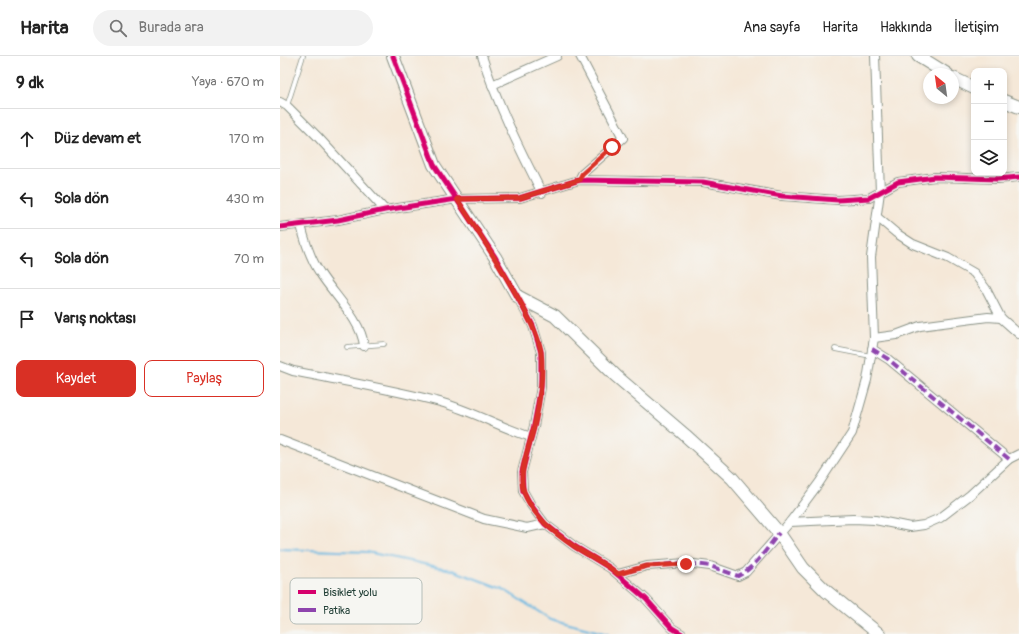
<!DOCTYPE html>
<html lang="tr">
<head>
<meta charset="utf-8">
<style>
	:root { --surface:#fff; --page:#f2f2f2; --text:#222; --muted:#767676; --line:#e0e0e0; --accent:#d93025 }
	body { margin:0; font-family:Pangolin,sans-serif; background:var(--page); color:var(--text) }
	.controls { position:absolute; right:12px; top:12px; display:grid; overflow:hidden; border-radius:8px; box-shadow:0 2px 6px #0003 }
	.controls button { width:36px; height:36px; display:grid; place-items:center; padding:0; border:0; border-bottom:1px solid var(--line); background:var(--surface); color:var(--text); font:20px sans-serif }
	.compass { position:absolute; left:643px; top:12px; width:36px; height:36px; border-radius:50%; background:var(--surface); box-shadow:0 2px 6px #0003; rotate:331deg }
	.stop { position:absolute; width:12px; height:12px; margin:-9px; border:3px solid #d93025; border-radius:50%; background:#fff }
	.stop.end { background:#d93025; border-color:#fff; box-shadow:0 1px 4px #0008 }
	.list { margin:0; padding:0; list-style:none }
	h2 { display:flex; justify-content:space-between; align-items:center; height:52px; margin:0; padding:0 16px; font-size:17px }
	h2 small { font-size:13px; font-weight:400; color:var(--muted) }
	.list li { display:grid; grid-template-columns:26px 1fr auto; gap:12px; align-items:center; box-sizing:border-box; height:60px; padding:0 16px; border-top:1px solid var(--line) }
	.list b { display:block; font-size:15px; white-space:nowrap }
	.list em { font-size:13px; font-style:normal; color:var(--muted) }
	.actions { display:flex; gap:8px; padding:12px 16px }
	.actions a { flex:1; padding:9px 0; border:1px solid var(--accent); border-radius:8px; text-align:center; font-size:14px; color:var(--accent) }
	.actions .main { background:var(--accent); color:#fff }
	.icon { flex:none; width:22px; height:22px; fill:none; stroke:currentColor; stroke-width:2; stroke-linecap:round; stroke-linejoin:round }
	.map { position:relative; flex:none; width:739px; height:578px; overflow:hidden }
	header { display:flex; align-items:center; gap:24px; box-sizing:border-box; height:56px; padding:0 20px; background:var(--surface); border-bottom:1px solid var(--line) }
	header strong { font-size:19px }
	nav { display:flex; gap:22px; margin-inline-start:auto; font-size:14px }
	.search { width:280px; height:36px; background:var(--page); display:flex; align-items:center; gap:10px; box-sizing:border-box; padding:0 14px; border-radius:22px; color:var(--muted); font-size:15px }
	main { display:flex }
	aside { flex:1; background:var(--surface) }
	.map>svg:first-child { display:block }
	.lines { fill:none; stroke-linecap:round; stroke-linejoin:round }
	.stream { stroke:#67b8e2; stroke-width:2 }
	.lane-casing { stroke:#8a9286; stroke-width:5.5 }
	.street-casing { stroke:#8a9286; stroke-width:10 }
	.secondary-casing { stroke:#8a9286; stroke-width:14 }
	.lane { stroke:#fff; stroke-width:4 }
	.street { stroke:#fff; stroke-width:8 }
	.secondary { stroke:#fff; stroke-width:12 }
	.quiet { stroke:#8e44ad; stroke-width:4; stroke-dasharray:8 4; stroke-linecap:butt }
	.cycleway-casing { stroke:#f6f6f2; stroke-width:8 }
	.cycleway { stroke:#d6006c; stroke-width:5 }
	.route { stroke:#d93025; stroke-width:5 }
	.key { fill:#f6f6f2; stroke:#b6beb9; stroke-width:1 }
	.key-label { font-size:11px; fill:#1f3d34 }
</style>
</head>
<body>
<header>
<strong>Harita</strong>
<div class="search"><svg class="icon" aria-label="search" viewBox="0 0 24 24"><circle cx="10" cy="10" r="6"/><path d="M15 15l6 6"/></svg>Burada ara</div>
<nav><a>Ana sayfa</a><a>Harita</a><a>Hakkında</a><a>İletişim</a></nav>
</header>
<main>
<aside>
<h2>9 dk<small>Yaya · 670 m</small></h2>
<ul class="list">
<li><svg class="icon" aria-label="ahead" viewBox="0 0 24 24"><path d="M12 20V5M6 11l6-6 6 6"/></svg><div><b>Düz devam et</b></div><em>170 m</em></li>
<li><svg class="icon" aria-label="left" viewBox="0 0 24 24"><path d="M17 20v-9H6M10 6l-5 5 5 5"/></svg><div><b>Sola dön</b></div><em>430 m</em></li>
<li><svg class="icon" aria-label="left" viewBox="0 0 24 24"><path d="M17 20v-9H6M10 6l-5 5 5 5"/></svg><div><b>Sola dön</b></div><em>70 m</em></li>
<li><svg class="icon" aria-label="arrive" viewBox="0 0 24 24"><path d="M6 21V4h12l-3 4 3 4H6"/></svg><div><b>Varış noktası</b></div></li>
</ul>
<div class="actions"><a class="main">Kaydet</a><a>Paylaş</a></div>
</aside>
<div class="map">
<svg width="739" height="578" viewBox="0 0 739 578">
	<rect width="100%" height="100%" fill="#f6f6f2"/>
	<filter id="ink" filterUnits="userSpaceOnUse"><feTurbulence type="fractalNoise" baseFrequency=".025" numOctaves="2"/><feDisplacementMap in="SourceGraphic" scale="8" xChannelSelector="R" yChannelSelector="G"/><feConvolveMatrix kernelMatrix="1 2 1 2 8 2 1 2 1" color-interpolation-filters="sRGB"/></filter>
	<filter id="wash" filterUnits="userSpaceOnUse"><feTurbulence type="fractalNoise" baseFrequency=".012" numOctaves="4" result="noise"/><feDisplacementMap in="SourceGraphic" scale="16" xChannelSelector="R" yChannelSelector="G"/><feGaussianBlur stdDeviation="0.9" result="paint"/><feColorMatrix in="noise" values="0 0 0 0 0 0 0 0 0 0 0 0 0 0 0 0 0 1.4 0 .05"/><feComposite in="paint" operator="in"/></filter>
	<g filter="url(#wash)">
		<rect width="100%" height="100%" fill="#f5e8d8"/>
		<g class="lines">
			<polyline class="stream" points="0,493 87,496 172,514 223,533 270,563 328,578"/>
		</g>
	</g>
	<g filter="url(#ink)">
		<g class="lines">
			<g class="lane-casing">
				<g id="lane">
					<polyline points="7,50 23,0"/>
					<polyline points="67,291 104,288"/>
					<polyline points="555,293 591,300"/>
				</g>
			</g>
			<g class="street-casing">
				<g id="street">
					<path d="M202,0c15,47 37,92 60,137"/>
					<polyline points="212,29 277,0"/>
					<polyline points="0,46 7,50 37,80 105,154"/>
					<polyline points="299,124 302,118 343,82 300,0"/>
					<polyline points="597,161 616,177 633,188 668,202 694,217 706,233 721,262 739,278"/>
					<path d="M21,169c4,17 9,33 19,48 13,21 42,48 44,73"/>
					<polyline points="0,171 58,164 105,154 177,143 240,142 299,124 423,126 502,140 558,144 589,142 618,126 655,121 718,123 739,121"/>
					<polyline points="237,240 253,270 261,296 261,331 254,370 242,416 243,435 251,449 265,468 294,490 330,512 366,543 392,572 402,578"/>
					<polyline points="594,282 616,279 640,270 708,261 721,262"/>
					<polyline points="592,293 608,303 729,403"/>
					<path d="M0,310l13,5c48,10 99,18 147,31 32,9 60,25 91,35"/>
					<polyline points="0,384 204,463 247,472 265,468"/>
					<polyline points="510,466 573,463 595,464 630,471 644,469 660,462 690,439 729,403 739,398"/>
					<polyline points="338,518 367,510 406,507 430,510 458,520 466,516 510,466 539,427 572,377 587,324 594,282 591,201 600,136 595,0"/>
				</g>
			</g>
			<g class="secondary-casing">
				<g id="secondary">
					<polyline points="113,0 154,109 215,201 237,240 275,260 336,320 405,379 452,422 499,477 523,512 546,535 599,578"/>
					<polyline points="638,0 667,18"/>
					<polyline points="673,22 694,32"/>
					<polyline points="724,45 739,51"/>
				</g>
			</g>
			<use href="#lane" class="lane"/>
			<use href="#street" class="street"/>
			<use href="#secondary" class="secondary"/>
			<g class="quiet">
				<polyline points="592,293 608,303 729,403"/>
				<path d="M338,518l29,-8 39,-3 24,3 28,10c18,-9 29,-28 41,-43"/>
			</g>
			<g class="cycleway-casing">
				<g id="cycleway">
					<polyline points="113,0 154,109 215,201 237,240 253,270 261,296 261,331 254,370 242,416 243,435 251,449 265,468 294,490 330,512 366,543 392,572 402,578"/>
					<polyline points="0,171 58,164 105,154 177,143 240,142 299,124 423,126 502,140 558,144 589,142 618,126 655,121 718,123 739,121"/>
				</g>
			</g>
			<use href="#cycleway" class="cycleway"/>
		</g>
	</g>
	<g class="lines" filter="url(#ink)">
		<path class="route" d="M332,91l-30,27 -3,6 -59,18 -63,1c23,35 46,71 66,108 7,14 16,30 18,45 3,21 -2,55 -7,75 -4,18 -17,48 -10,65 9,24 30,41 51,55 14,9 30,16 43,27l29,-8 39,-2"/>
	</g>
	<rect x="10" y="522" width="132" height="46" rx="6" class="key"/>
	<rect x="18" y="534" width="18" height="4" fill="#d6006c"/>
	<rect x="18" y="552" width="18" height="4" fill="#8e44ad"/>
	<g class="key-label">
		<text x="43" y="540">Bisiklet yolu</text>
		<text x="43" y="558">Patika</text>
	</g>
</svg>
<div class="controls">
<button>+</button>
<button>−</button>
<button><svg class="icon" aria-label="layers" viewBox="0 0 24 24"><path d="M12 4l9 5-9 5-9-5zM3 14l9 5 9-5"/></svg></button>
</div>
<svg class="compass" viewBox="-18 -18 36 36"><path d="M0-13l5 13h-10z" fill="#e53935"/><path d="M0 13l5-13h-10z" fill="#767676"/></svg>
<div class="stop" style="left:332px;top:91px"></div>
<div class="stop end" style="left:406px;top:508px"></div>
</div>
</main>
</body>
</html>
